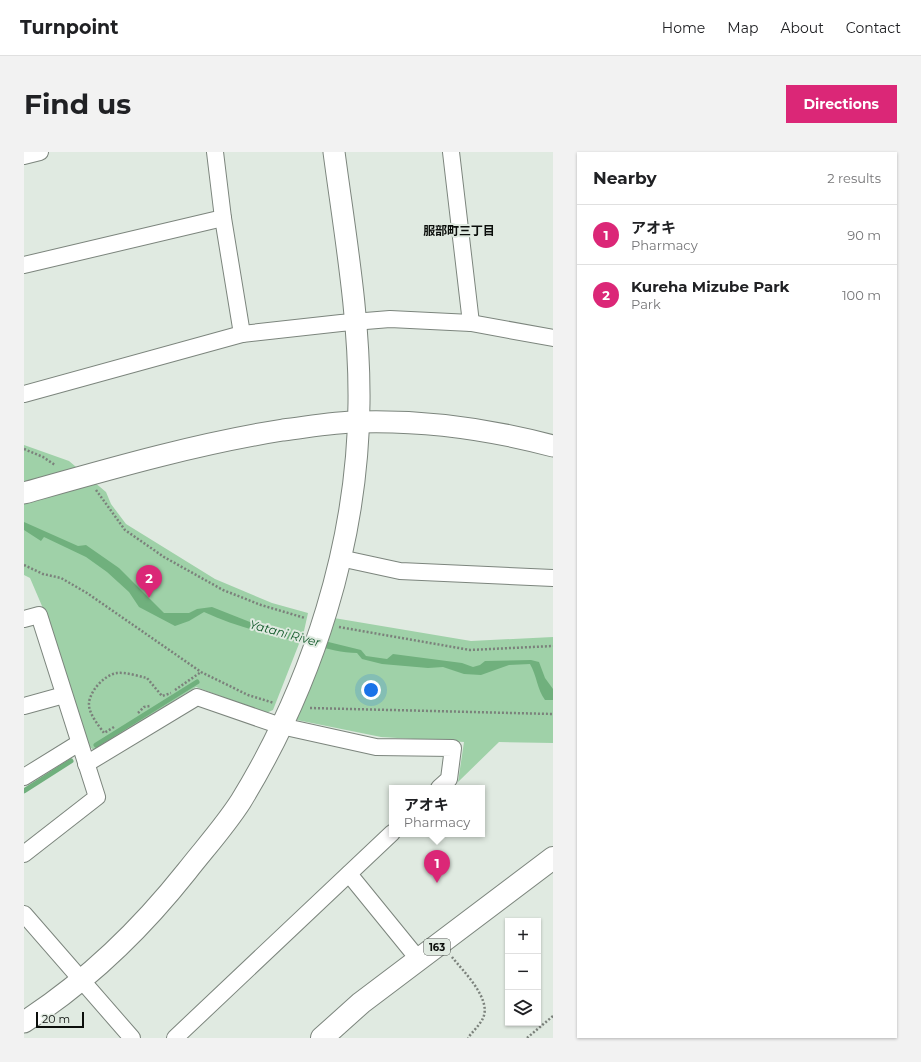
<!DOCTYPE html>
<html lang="en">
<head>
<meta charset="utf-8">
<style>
	:root { --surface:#fff; --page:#f2f2f2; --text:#202124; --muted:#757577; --line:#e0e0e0; --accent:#db2777 }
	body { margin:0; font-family:Montserrat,"Noto Sans JP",sans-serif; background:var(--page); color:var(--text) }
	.controls { position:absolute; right:12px; bottom:12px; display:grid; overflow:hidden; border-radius:0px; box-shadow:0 1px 3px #0004 }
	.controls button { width:36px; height:36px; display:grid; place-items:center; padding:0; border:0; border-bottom:1px solid var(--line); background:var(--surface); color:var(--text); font:20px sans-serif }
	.scale { position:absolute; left:12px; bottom:10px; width:48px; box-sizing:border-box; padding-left:4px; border:2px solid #0b0e0b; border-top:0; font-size:11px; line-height:14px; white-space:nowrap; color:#0b0e0b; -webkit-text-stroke:3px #e0eae1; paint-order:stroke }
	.you { position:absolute; left:347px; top:538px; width:14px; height:14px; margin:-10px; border:3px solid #fff; border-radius:50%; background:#1a73e8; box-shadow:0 0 0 6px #1a73e833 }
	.badge { display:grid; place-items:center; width:26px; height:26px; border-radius:50%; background:var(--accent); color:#fff; font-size:13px; font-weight:700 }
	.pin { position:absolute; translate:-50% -33px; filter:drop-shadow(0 1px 2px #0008) }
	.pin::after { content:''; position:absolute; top:21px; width:14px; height:12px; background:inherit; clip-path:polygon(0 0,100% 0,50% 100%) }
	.popup { position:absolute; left:365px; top:633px; width:96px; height:52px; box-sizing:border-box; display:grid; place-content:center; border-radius:0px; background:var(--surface); filter:drop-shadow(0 1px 3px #0005); font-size:13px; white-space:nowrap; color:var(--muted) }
	.popup b { font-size:15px; color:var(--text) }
	.popup::after { content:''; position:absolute; left:50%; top:100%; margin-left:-8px; border:8px solid transparent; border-top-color:var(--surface) }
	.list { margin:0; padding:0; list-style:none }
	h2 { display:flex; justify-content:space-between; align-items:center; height:52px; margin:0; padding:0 16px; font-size:17px }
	h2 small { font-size:13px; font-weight:400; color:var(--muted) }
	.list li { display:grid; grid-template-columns:26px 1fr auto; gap:12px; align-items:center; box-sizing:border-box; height:60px; padding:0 16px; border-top:1px solid var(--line) }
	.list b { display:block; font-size:15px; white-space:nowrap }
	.list p { margin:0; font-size:13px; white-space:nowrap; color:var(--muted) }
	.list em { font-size:13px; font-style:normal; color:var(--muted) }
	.icon { flex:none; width:22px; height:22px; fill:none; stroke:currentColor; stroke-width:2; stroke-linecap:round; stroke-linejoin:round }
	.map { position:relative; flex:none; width:529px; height:886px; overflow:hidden; border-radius:0px }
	header { display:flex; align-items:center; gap:24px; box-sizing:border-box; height:56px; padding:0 20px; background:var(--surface); border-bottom:1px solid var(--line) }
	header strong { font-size:19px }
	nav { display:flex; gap:22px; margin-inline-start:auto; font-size:14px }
	.intro { display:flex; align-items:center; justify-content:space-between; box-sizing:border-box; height:96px; padding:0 24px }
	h1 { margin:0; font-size:28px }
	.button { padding:10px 18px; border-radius:0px; background:var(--accent); color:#fff; font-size:14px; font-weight:700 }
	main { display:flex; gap:24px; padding:0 24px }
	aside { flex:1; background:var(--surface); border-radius:0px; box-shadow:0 1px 3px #0004 }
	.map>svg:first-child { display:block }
	.green { fill:#9fd1a8 }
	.water { fill:#70b07d }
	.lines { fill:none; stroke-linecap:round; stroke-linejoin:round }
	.stream { stroke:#70b07d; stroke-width:5 }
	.minor-casing { stroke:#7c857d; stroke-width:18 }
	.tertiary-casing { stroke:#7c857d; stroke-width:23 }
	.trunk-casing { stroke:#7c857d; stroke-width:24 }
	.path { stroke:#7b817b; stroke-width:2.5; stroke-dasharray:2 2; stroke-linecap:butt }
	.minor { stroke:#fff; stroke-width:16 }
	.tertiary { stroke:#fff; stroke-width:21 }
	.trunk { stroke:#fff; stroke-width:22 }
	.labels { text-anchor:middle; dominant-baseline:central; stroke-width:4; stroke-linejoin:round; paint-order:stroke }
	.shield { fill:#e0eae1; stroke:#4b504b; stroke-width:1 }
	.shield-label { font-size:10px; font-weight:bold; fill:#0b0e0b }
	.neighbourhood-label { font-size:12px; font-weight:bold; fill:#0b0e0b; stroke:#e0eae1 }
	.water-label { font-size:12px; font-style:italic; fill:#0c5525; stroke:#e0eae1 }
</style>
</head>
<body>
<header>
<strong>Turnpoint</strong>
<nav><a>Home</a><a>Map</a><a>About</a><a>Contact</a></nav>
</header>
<div class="intro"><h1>Find us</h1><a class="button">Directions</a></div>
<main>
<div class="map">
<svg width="529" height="886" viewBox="0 0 529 886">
	<rect width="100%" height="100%" fill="#e0eae1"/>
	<g class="green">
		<polygon points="0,293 45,309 82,340 87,352 102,372 191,427 248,451 284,461 280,479 249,558 242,561 172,535 70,598 64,594 18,454 6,426 0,423"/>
		<polygon points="304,465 447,489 529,485 529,591 475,590 434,630 440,590 357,585 268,567"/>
	</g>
	<path class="water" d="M0,370l54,24 8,-1 33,23 45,45h25l8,-4 15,-2 43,17 106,26 5,6 21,3 6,-5 69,9 11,4 7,-2 5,-4 46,-1 8,2 6,16 8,11v11h-8c-8,-11 -8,-24 -15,-36l-21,1 -28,10 -17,-1 -21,-7 -15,1 -46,-4 -20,-5 -5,-6c-15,0 -29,-4 -43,-8 -37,-8 -75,-17 -110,-33l-15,9 -14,5 -36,-19 -10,-15 -22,-20 -21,-15 -42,-20 -3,4 -17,-11z"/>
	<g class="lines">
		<g class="stream">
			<polyline points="72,593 173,530"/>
			<polyline points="0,639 47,609"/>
		</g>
		<g class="minor-casing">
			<g id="minor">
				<polyline points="191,0 199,66 218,182"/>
				<polyline points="427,0 447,171"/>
				<polyline points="0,4 16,0"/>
				<polyline points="0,113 199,66"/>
				<polyline points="0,242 218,182 317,171 366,167 447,171 529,186"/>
				<polyline points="316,406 376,419 529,426"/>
				<polyline points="0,467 15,463 73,645 0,702"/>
				<polyline points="0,554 40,543"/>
				<polyline points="62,612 173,545 257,574 352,595 429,596 425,627 415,636"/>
				<polyline points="0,625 55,591"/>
				<polyline points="325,722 395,808"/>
				<polyline points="0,762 108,886"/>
				<polyline points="151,886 368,681"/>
			</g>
		</g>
		<g class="tertiary-casing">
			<g id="tertiary">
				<path d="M0,341c85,-24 171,-49 259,-63 25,-3 50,-8 75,-8 66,-2 131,7 195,24"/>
				<path d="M0,870c62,-40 117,-93 163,-151 18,-23 38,-45 54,-70 72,-118 117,-259 118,-398 1,-84 -14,-168 -25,-251"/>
			</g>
		</g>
		<g class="trunk-casing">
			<polyline id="trunk" points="298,886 337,851 529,706"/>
		</g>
		<g class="path">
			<polyline points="0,297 19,305 31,313"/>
			<polyline points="72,338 101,378 140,405 199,438 237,453 281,466"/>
			<polyline points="0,413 19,422 37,426 63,441 177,520 224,543 250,551"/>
			<polyline points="315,475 446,498 529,494"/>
			<polyline points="151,538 177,520"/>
			<polyline points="286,556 529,562"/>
			<polyline points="114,561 120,555 126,554"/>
			<path d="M90,575l-10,6c-5,-7 -16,-20 -15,-30 1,-12 15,-28 28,-30 9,-1 21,3 30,5l15,18 9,-3"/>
			<path d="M428,805c11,14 40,42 31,61 -3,7 -11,14 -15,20"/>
			<polyline points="503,886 529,864"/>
		</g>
		<use href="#minor" class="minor"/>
		<use href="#tertiary" class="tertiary"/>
		<use href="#trunk" class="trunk"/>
	</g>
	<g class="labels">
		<rect class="shield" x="400" y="787" width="26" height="16" rx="3"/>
		<g class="shield-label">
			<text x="413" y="795">163</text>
		</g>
		<g class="neighbourhood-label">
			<text x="435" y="78">服部町三丁目</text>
		</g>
		<g class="water-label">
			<text transform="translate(261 481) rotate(15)">Yatani River</text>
		</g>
	</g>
</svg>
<div class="controls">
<button>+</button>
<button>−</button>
<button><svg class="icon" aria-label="layers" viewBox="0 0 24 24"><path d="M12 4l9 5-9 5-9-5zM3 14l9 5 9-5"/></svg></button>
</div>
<div class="scale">20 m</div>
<div class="you"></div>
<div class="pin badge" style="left:413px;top:731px">1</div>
<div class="popup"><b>アオキ</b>Pharmacy</div>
<div class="pin badge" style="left:125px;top:446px">2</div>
</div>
<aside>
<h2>Nearby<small>2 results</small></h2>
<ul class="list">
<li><span class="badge">1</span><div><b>アオキ</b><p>Pharmacy</p></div><em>90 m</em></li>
<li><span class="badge">2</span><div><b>Kureha Mizube Park</b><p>Park</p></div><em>100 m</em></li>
</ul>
</aside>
</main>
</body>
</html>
